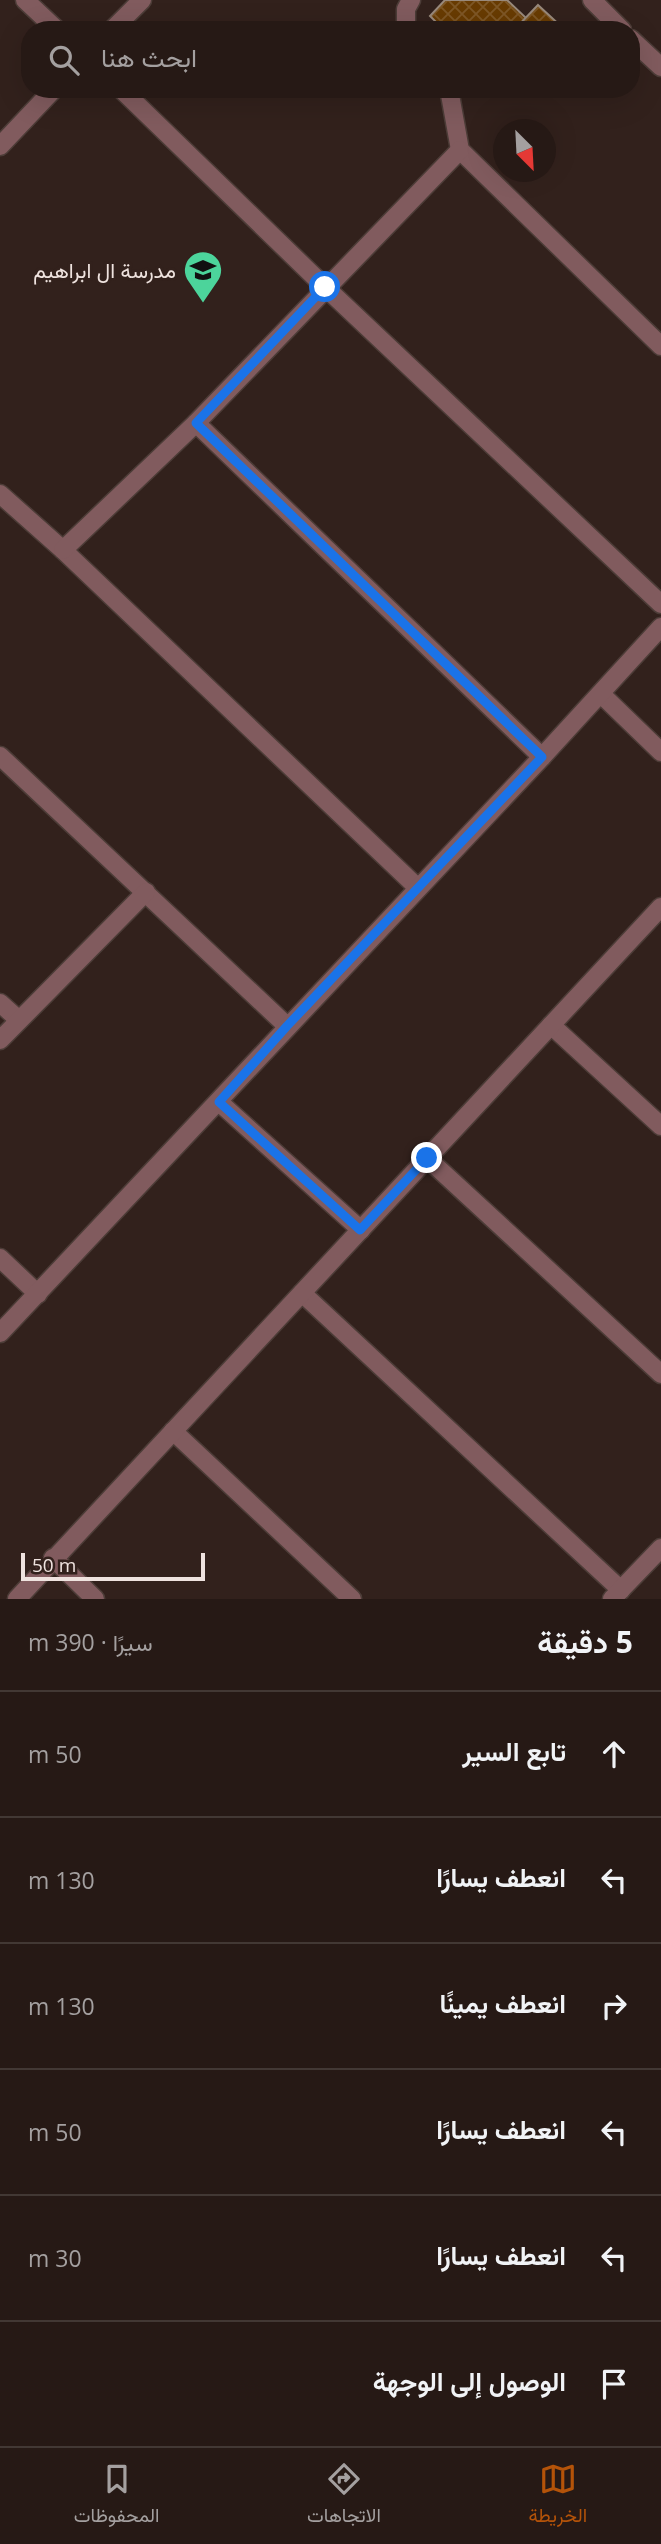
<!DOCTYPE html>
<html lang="ar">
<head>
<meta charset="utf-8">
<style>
	:root { --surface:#261915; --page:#2e221e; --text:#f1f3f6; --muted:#a4a0a0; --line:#423834; --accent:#b45309 }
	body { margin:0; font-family:"Open Sans",Vazirmatn,sans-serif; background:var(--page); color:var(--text); direction:rtl }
	.compass { position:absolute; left:493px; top:119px; width:63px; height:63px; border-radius:50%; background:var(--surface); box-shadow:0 7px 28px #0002; rotate:156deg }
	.scale { position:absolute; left:21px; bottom:18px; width:184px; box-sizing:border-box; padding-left:7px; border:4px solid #efe3df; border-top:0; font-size:19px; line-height:24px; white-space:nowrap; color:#efe3df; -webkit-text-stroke:5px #32211c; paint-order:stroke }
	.stop { position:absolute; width:21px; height:21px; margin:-16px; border:5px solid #1a73e8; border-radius:50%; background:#fff }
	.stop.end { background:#1a73e8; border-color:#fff; box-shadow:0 2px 7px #0008 }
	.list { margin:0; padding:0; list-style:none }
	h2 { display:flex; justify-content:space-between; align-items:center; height:91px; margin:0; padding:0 28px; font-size:30px }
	h2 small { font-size:23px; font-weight:400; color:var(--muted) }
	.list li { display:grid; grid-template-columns:46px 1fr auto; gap:21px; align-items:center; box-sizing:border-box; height:126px; padding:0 28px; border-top:2px solid var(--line) }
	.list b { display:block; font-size:26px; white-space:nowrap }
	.list em { font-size:23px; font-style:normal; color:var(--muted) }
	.icon { flex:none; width:38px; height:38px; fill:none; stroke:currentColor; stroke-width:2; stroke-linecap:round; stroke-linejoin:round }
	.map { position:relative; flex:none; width:661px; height:1599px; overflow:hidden; direction:ltr }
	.search { position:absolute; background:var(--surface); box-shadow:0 7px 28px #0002; left:21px; right:21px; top:21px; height:77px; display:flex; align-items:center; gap:18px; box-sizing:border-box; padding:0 24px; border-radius:28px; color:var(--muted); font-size:26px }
	.sheet { height:847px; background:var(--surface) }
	nav { display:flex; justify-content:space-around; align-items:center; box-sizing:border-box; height:98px; border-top:2px solid var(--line); background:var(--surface); font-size:19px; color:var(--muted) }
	nav a { display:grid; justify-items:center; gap:4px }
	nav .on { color:var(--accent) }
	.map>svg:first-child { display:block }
	.building { fill:url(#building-cross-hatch); stroke:#99897b; stroke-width:2 }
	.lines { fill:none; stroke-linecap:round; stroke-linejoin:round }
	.street-casing { stroke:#4c3c37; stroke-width:21 }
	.street { stroke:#815b5e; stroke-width:18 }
	.route { stroke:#1a73e8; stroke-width:9 }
	.labels { text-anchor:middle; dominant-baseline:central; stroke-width:6; stroke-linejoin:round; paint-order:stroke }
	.poi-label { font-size:21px; fill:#efe3df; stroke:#32211c; text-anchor:end }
</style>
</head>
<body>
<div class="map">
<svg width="661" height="1599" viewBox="0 0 661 1599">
	<defs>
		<pattern id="building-cross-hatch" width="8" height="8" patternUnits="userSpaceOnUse" patternTransform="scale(1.75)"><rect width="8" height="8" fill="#683b02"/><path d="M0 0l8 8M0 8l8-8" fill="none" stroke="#7e5726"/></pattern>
	</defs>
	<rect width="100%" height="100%" fill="#32211c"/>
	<g class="building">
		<polygon points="445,0 507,0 526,18 514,30 444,30 430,16"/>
		<polygon points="538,5 565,30 514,30"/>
	</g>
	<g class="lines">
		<g class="street-casing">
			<g id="street">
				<polyline points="25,0 57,30"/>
				<polyline points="592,0 622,30"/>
				<polyline points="112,30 142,0"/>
				<polyline points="409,30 406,26 406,9 411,0"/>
				<polyline points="631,39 661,67"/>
				<polyline points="121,89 325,287 661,604"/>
				<polyline points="449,89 460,150 661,346"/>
				<polyline points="0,146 54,89"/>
				<polyline points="196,423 542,757"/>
				<polyline points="0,494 63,550 418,888"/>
				<polyline points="63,550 196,423 460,150"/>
				<polyline points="601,694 661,752"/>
				<polyline points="0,756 287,1026"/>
				<polyline points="0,1003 19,1020"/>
				<polyline points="551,1025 661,1126"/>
				<polyline points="0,1040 146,892"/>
				<polyline points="219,1102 361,1230"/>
				<polyline points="427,1158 661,1374"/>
				<polyline points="0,1258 38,1294"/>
				<polyline points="302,1293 621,1590"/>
				<polyline points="0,1333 542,757 661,627"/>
				<polyline points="173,1431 352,1599"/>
				<polyline points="53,1558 95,1599"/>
				<polyline points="17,1599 661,907"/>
				<polyline points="612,1599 661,1548"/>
			</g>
		</g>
		<use href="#street" class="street"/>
	</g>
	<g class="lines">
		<polyline class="route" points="325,287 196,423 542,757 287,1026 219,1102 360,1230 427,1158"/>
	</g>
	<defs>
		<g id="school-pin" transform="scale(2.0125)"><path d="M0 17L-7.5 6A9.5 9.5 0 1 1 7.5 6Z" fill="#4cd49b" stroke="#32211c"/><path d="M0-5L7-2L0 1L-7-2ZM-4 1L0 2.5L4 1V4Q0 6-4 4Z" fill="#111"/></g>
	</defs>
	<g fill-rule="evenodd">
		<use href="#school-pin" x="203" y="270"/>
	</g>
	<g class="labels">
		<g class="poi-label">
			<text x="176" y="270">مدرسة ال ابراهيم</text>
		</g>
	</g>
</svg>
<svg class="compass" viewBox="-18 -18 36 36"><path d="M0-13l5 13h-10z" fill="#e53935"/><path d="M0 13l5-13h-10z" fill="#a4a0a0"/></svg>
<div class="scale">50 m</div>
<div class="stop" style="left:325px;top:287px"></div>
<div class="stop end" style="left:427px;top:1158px"></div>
<div class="search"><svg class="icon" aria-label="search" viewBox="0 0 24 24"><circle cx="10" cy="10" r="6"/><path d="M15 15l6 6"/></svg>ابحث هنا</div>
</div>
<section class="sheet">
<h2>5 دقيقة<small>سيرًا · 390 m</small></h2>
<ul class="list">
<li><svg class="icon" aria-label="ahead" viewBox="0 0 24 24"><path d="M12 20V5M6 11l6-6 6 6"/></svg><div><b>تابع السير</b></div><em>50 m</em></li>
<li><svg class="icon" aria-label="left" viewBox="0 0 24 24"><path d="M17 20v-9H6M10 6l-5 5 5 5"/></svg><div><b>انعطف يسارًا</b></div><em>130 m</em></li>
<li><svg class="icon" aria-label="right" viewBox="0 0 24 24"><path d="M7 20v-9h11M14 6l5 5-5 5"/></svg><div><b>انعطف يمينًا</b></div><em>130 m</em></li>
<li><svg class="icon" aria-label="left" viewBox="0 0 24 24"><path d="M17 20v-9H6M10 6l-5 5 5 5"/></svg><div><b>انعطف يسارًا</b></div><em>50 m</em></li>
<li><svg class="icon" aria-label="left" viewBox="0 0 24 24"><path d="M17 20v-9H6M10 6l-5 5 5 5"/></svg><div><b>انعطف يسارًا</b></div><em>30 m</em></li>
<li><svg class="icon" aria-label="arrive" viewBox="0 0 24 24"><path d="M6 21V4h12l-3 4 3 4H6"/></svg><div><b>الوصول إلى الوجهة</b></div></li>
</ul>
</section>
<nav>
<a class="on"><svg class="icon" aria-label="map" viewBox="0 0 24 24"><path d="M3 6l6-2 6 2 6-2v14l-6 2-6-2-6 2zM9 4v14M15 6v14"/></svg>الخريطة</a>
<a><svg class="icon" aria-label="directions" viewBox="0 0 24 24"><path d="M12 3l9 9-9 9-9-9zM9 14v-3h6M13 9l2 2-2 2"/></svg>الاتجاهات</a>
<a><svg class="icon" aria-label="saved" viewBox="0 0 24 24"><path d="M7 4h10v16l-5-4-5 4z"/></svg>المحفوظات</a>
</nav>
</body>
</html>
